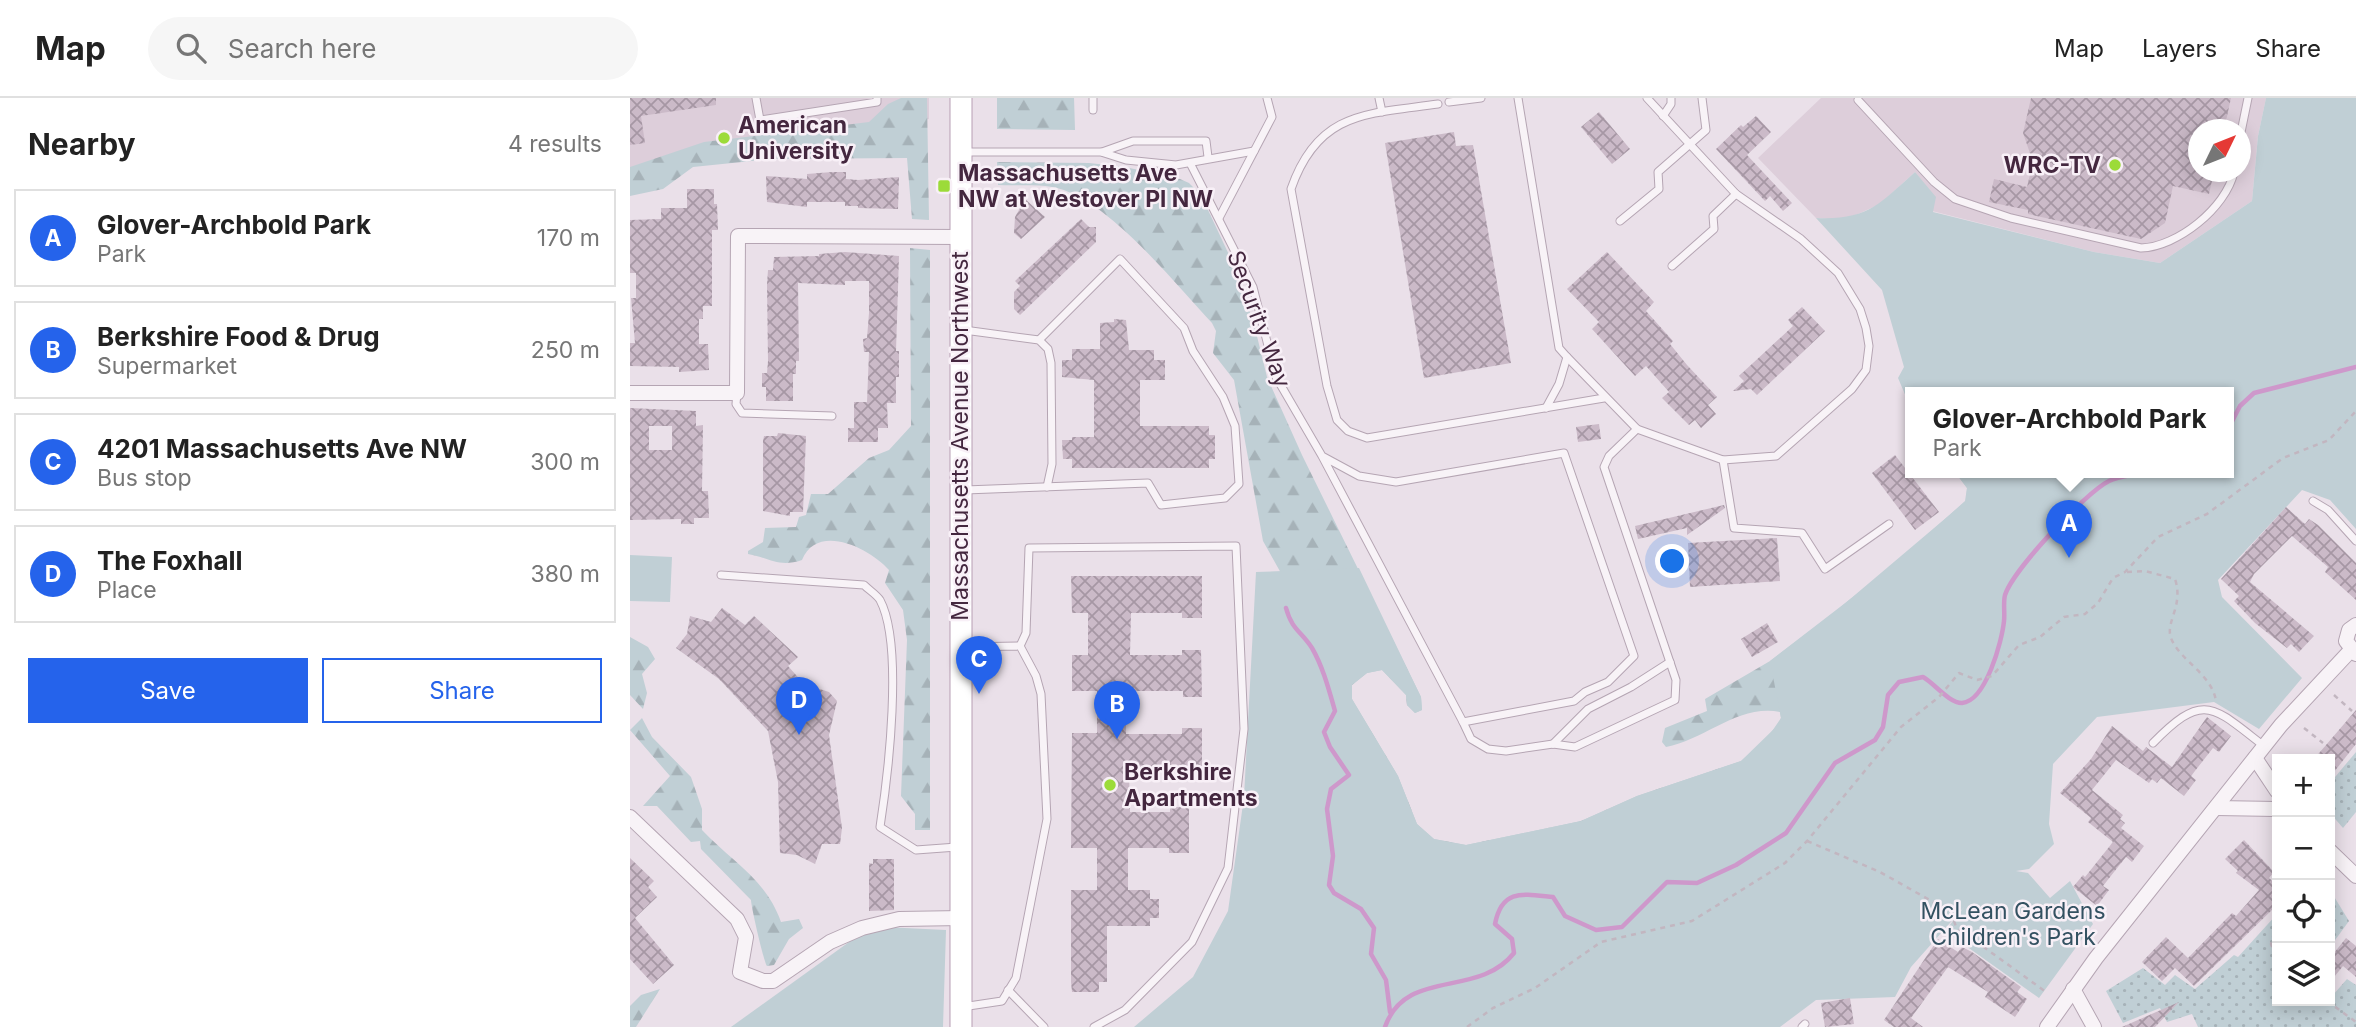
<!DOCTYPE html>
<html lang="en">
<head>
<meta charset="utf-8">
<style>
	:root { --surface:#fff; --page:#f6f6f6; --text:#222; --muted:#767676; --line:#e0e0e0; --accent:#2563eb }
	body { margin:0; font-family:Inter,sans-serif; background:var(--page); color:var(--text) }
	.controls { position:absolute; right:21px; bottom:21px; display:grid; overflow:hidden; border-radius:0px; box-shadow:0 4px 18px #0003 }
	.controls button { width:63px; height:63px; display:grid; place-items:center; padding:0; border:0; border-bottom:2px solid var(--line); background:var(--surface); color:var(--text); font:35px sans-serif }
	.compass { position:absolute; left:1558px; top:21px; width:63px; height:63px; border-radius:50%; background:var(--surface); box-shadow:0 4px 18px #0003; rotate:47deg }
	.you { position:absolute; left:1043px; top:464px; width:24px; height:24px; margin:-18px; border:5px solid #fff; border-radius:50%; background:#1a73e8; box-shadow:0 0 0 10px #1a73e833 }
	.badge { display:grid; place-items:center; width:46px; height:46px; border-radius:50%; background:var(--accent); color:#fff; font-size:23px; font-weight:700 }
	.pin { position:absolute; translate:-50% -58px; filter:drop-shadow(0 2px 4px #0008) }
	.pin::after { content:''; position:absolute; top:37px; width:24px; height:21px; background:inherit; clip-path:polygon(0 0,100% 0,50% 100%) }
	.popup { position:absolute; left:1275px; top:289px; width:329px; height:91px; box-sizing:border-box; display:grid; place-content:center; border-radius:0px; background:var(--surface); filter:drop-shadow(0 2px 5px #0005); font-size:23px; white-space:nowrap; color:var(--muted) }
	.popup b { font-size:26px; color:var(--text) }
	.popup::after { content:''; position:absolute; left:50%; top:100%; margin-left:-14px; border:14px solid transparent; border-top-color:var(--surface) }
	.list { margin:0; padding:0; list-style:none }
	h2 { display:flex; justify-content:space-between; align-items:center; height:91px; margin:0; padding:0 28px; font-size:30px }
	h2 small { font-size:23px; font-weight:400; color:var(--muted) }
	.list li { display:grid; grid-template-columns:46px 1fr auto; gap:21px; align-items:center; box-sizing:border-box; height:98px; margin:0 14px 14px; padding:0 14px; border:2px solid var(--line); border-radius:0px }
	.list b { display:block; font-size:26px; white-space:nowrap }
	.list p { margin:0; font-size:23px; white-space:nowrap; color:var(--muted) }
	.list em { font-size:23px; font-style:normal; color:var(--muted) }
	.actions { display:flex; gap:14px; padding:21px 28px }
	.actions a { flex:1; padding:16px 0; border:2px solid var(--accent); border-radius:0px; text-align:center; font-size:24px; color:var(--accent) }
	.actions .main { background:var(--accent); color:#fff }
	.icon { flex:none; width:38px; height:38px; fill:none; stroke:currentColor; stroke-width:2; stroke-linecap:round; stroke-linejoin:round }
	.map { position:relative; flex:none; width:1726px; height:929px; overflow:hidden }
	header { display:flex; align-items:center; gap:42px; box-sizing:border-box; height:98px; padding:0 35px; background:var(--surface); border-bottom:2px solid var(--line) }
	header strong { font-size:33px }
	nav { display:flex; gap:38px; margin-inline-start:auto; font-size:24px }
	.search { width:490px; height:63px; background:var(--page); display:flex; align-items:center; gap:18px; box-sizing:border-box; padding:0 24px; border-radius:38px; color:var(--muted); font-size:26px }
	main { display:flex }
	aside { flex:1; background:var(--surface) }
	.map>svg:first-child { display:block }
	.built { fill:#ddceda; fill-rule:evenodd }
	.grass { fill:url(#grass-dots) }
	.forest { fill:url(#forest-firs) }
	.park { fill:#c0cfd5 }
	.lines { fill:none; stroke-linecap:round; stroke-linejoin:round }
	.stream { stroke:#ce98cb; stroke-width:4.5 }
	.building { fill:url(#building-cross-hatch); fill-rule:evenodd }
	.lane-casing { stroke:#b5a5b3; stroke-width:9 }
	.street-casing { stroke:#b5a5b3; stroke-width:16 }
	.primary-casing { stroke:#b79eb4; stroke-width:23 }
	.path { stroke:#c2b6c0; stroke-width:2.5; stroke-dasharray:5 5; stroke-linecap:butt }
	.lane { stroke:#f8f3f7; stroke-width:7 }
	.street { stroke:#f8f3f7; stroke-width:14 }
	.primary { stroke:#fff; stroke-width:21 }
	.poi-dot { fill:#9cdb39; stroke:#f8f0f7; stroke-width:2.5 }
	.labels { text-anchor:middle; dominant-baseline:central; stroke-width:5; stroke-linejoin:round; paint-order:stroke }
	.poi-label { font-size:23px; font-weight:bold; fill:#44273f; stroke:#f8f0f7; text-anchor:start }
	.street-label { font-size:23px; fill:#44273f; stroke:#f8f0f7 }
	.park-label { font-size:23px; fill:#335161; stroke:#f8f0f7 }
</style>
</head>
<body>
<header>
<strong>Map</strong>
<div class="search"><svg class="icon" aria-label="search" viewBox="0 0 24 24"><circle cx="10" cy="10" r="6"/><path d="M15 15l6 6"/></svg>Search here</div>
<nav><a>Map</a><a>Layers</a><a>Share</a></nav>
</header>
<main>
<aside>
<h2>Nearby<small>4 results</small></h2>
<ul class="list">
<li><span class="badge">A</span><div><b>Glover-Archbold Park</b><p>Park</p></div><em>170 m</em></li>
<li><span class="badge">B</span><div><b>Berkshire Food &amp; Drug</b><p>Supermarket</p></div><em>250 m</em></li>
<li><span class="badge">C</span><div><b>4201 Massachusetts Ave NW</b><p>Bus stop</p></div><em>300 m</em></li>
<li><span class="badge">D</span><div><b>The Foxhall</b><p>Place</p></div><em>380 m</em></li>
</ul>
<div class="actions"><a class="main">Save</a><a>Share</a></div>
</aside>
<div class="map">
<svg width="1726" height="929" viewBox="0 0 1726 929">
	<defs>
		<pattern id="grass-dots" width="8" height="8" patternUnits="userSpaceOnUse" patternTransform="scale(1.75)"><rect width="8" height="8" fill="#c0cfd5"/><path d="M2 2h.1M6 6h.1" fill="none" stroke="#a6b2b8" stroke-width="1.8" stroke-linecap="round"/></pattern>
		<pattern id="forest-firs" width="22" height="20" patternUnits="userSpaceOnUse" patternTransform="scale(1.75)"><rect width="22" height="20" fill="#c0cfd5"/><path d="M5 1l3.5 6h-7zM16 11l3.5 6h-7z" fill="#a6b2b8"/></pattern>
		<pattern id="building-cross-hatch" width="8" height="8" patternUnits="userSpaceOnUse" patternTransform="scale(1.75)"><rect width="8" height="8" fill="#cbbac8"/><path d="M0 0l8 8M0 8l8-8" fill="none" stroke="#a697a4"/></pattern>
	</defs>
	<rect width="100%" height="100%" fill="#eae0e9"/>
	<g class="built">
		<polygon points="0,0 299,0 299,21 76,60 0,80"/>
		<path d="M1191,0h445l-8,38 -6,65 -92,62 -66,-11 -162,-41 -17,-39 -35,32 -35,16 -29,-2 -58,-60zM1568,32h42v42h-42z"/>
	</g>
	<g class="grass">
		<polygon points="1726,654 1726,714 1713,730 1700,715 1700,685"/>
		<polygon points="1700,792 1719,823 1700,849"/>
		<polygon points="1647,816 1647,903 1700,903 1700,894 1703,897 1717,881 1726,887 1726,929 1568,929 1562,916 1537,924 1530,910 1493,925 1476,893 1513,870 1535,887 1545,877 1565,891 1604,857 1608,859"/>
	</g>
	<g class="forest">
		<polygon points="271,0 297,0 299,122 282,121 277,60 141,61 63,69 33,91 0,98 0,69 74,44 239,24 258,6"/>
		<polygon points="367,0 444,0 445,32 367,31"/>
		<path d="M367,64l92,1 36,4 55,12 9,4 12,12 30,64 23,65 13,53 35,78 119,242 1,13 -7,3 -8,-8 -1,-10 -24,-25 -15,3 -15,12v14l46,77 19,48 17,15 32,6 115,-24 56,-25 104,-35 37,-36 3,-7 -1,-6c-42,-8 -75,28 -114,35l-4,-5 3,-14 42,-17 -2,-12 65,-38 66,-50 130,-110 1,-13 -12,-16h146l-98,105 -520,373 -154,-291 -66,-118 -29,-161 -21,-27 3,-22 -4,-8c-38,-40 -106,-127 -160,-136 -17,-3 -37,-1 -54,-2z"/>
		<path d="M280,150l20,2v580h-15v-16l-14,-18 6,-156 -4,-30 -18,-27 4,-13c-19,-22 -72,-48 -87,-10 -23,8 -32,-2 -54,-6v-3l15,-9 2,-14 31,-1 3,-10 7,-2 5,-21h17l41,-36 20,-8 22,-24z"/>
		<polygon points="0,539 18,549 25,561 12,576 17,595 13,611 0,597"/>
		<path d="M12,620l10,19 39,40 11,32v21c29,31 64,49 79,92l18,-3 4,9 -14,11 -15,26 -7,1c-3,-3 -16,-60 -16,-66l-50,-51 -1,-8 -9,1 -34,-36h-14l27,-30 -40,-46z"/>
		<polygon points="30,891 6,929 0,929 0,908 11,897"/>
	</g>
	<g class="park">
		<path d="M1636,0h90v431l-26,-29 -28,-10 -84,90 4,17 80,81 -43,51 -45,-27 -117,15 -44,47 -4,60 5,20 -25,25 -13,2 12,2 22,25 20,-17 23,43 -54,74 -94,-67 20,-25 -54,61 -16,30 -79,3 -36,27h-646l59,-50 35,-66 16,-114 12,-225 103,-4 62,129 1,13 -7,3 -8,-8 -1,-10 -24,-25 -15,3 -15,12v14l46,77 19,48 17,15 32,6 115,-24 56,-25 104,-35 25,-21 15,-22 -11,-57 118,-91 77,-69 2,-13 -12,-16h273v-80h-318v14l-12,-28 6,-11 -22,-77 -66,-72c52,2 62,-13 99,-46l21,25 -3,15 161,40 66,11 92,-62 6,-65z"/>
		<polygon points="0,457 42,459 40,504 0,503"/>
		<polygon points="254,829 316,832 313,929 101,929 226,839"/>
	</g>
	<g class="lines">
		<g class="stream">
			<polyline points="1598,331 1610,308 1624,295 1726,269"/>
			<path d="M656,510c6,22 15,23 26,40 11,19 17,42 23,63l-11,21 6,15 19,28 -18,14 -4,20 6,47 -4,29 5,8 27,16 13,19 -3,26 15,26 4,32"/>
			<path d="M755,929c21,-60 93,-28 129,-74l-2,-14 -17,-15c7,-36 29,-30 58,-27l12,19 31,14 26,-3 45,-45 30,1 39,-18 50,-32 49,-70 40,-23 8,-13 5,-32 11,-13 24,-5c11,6 26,26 39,26 24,-2 40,-62 42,-82 1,-8 -1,-18 1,-26 8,-25 80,-102 104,-114 10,-5 25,-6 36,-9"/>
		</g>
	</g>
	<g class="building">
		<polygon points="0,0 86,0 86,7 11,18 15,45 0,47"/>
		<polygon points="1401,0 1601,0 1594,32 1569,32 1569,74 1584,74 1579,96 1543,88 1535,125 1511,141 1398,116 1398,112 1359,104 1364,81 1397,89 1403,64 1393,35"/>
		<polygon points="969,14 1000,51 982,66 951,29"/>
		<polygon points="1126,18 1141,34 1117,57 1162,105 1153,113 1140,98 1135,103 1086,51 1111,27 1113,29"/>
		<polygon points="824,34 826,48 843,47 881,265 794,280 755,45"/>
		<polygon points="202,74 216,74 216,81 228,82 269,79 268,111 228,110 228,108 215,108 215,104 177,104 177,109 137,104 136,78 177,81 177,76"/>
		<polygon points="57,91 84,91 84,106 87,106 88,132 82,132 82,208 73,208 73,221 69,221 69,246 78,246 79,272 49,274 49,269 0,268 0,245 5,245 1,200 6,200 6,175 0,175 0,122 31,121 31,110 57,110"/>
		<polygon points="395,101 415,119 391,141 384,135 385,119"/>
		<polygon points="451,121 459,129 466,129 466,144 390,217 384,211 384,194 390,188 385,183"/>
		<polygon points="215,154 269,158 266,253 269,253 269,279 266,279 266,305 257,305 258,330 248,330 248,344 218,344 218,330 224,330 224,304 237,304 239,254 234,254 233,241 237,240 239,215 239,183 215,183 215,187 168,185 169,263 166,263 166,276 163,276 163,303 136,303 136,289 132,289 132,275 137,275 138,263 137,186 138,172 143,172 144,159 189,158 189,156"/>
		<polygon points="977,154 1024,204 1016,213 1043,243 1040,246 1057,267 1087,299 1078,307 1086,316 1071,330 1065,322 1059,327 1032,300 1039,294 1016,268 1005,278 962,231 969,224 937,191"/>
		<polygon points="1172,209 1195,233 1127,297 1121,291 1103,293 1114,283 1109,278 1163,228 1158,222"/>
		<polygon points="484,221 496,222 499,252 524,252 524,262 535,262 535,282 510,282 510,328 579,328 579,337 585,337 585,361 579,361 579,370 442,370 442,361 433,361 432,342 442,342 442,339 464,339 464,282 432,279 432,262 442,262 442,251 470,251 470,225 484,224"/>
		<path d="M0,310l66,3v15l7,-1 -1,66h6l1,27h-15v6h-13v-5l-51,1zM19,328h23v24h-23z"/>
		<polygon points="969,326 971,341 948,344 946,329"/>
		<polygon points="148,335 176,338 173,414 160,414 160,418 133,413 133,343 134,338 147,338"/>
		<polygon points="1265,357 1309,414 1285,432 1242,375"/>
		<polygon points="1094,407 1095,410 1057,437 1057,430 1008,441 1005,428"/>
		<polygon points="1656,409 1675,426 1679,421 1688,427 1726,465 1726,502 1695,474 1698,469 1662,438 1624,476 1620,484 1684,538 1669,554 1661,546 1657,550 1625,525 1604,503 1609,498 1591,481"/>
		<polygon points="1147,440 1150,483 1060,489 1058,445"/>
		<polygon points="441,478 572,478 572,520 552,520 552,515 501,515 500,557 552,557 552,552 571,552 572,599 553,599 553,593 496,593 496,636 552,636 552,630 572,630 572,677 552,677 552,672 499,672 500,714 540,714 540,709 559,709 559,755 539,755 539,750 498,750 498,792 520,792 520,801 529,801 529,820 520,820 520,828 477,828 477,884 469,884 469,894 442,894 441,884 441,792 467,792 467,750 441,750 442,635 467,635 467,593 442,593 442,557 458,557 458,515 442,515"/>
		<polygon points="92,510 115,527 124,518 168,559 158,568 174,586 199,594 207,603 199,637 212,730 210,746 192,746 185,766 167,757 150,755 148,684 138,633 89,581 46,550 57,536 60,518 81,524"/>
		<polygon points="1137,525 1148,544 1122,559 1111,541"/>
		<polygon points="1726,612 1726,646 1700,679 1700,661 1684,661"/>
		<polygon points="1577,619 1601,638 1589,654 1583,650 1561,678 1566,682 1554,698 1531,680 1527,685 1522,681 1519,685 1486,662 1462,692 1493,717 1490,721 1495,725 1491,730 1514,748 1502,764 1496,759 1484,774 1473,788 1479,792 1467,808 1443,789 1453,777 1455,779 1483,744 1458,724 1461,720 1430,695 1461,661 1482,628 1513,653 1516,649 1542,669"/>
		<polygon points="1614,742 1644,774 1639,780 1647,787 1647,807 1564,888 1545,870 1532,883 1512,864 1536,839 1558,860 1602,815 1606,818 1629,792 1606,775 1608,773 1595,761"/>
		<polygon points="0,760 24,783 18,789 27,799 5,820 44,867 23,886 0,861"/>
		<polygon points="243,761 264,761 264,812 239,813 239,765 243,766"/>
		<polygon points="1716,840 1726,848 1726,879 1713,868 1700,884 1700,860"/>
		<polygon points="1308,841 1328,854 1332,849 1342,854 1391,889 1387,894 1397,901 1385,919 1355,899 1358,894 1318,869 1281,920 1293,929 1264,929 1254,922"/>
		<polygon points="1220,900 1224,926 1195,929 1191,905"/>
		<polygon points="1549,904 1525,929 1492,929"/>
	</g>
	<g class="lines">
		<g class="lane-casing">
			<g id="lane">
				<polyline points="126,0 130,22 247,4 247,0"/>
				<polyline points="749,0 752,14"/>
				<polyline points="888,0 929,250 937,259 929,286 916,310"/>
				<path d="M1228,2l76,82 21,17 56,19 130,30c36,-1 85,-40 93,-76"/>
				<polyline points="819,4 851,0"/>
				<path d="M808,6c-71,10 -120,7 -147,85l36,197 10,34 11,11 19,7 237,-40"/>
				<polyline points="463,12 463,0"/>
				<polyline points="1033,18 1041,6 1041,0"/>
				<polyline points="1610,39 1618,0"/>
				<polyline points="334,54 471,54 496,62 546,67 624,53"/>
				<polyline points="472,54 503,43 576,43 578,59"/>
				<polyline points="560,65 623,189 646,279 692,358 729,378 766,384 934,355 1004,558 978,584 955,594 944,603 833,624 692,358"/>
				<polyline points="589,120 642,19 637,0"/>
				<polyline points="990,123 1029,91 1028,74 1076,32 1072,0"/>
				<polyline points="1042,168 1084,131 1083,118 1106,96"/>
				<polyline points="334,232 409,242 418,251 421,265 422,366 417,389"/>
				<polyline points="937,259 1007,331 1093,362 1146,358 1222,291 1236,272 1239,248 1236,230 1230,211 1208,175 1171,141 1106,96 1017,0"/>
				<polyline points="107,295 106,306 112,315 202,318"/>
				<polyline points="1093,362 1104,430 1172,435 1195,471 1259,426"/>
				<polyline points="335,392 518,385 531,407 595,400 609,386 605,328 593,299 563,253 554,230 490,161 409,242"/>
				<polyline points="1683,403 1698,412 1726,443"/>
				<path d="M91,477l143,10c5,5 13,10 16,15 24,45 8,176 0,227l36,23 41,-3"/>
				<polyline points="390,548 396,535 399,450 606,448 614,631 598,770 562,844 495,912 464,929"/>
				<polyline points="833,624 841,641 858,651 876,653 923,646 945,649 1045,602 1046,582 974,369 979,358 1007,331"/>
				<path d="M1523,645c51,-52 59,-37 111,3"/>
				<polyline points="923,646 958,611 1001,589 1040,564"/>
				<polyline points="378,892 414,929"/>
				<polyline points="332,909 372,903 386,880 417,721 411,596 406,578 390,548 333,549"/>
				<polyline points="1172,929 1175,926"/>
			</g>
		</g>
		<g class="street-casing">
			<g id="street">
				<polyline points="0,295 107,295 108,138 330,139"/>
				<polyline points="1726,527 1719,532 1716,543 1726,556"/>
				<polyline points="1625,660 1647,693"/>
				<polyline points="1586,710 1647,711"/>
				<polyline points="0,719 107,821 116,839 110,874 133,883 143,883 200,844 232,830 269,821 332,820"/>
				<polyline points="1700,753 1726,778"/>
				<polyline points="1443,891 1464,929"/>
				<polyline points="1417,929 1466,860 1651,627 1721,552"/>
			</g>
		</g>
		<g class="primary-casing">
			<polyline id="primary" points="331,0 331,929"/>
		</g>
		<g class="path">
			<path d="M1497,474l18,-1 30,8c9,27 -10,43 -4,59 8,22 41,36 45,63"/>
			<polyline points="1704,597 1722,613"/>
			<polyline points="1674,630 1693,645"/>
			<polyline points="1177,743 1250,774 1321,814 1326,829 1416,894"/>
			<polyline points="1700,789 1702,789"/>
			<polyline points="1647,825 1641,846 1647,861"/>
			<polyline points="1697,903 1726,924"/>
			<polyline points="837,929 863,910 905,890 971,844 1062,823 1155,765 1177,743 1271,629 1309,599 1329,575 1347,582 1362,578 1389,547 1410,539 1434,519 1455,516 1468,505 1483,480 1495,474 1528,439 1577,416 1653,360 1699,342 1726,313"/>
		</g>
		<use href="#lane" class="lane"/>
		<use href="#street" class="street"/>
		<use href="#primary" class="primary"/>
	</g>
	<g class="poi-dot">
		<circle cx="94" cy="40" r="7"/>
		<circle cx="1485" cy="67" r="7"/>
		<rect x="307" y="81" width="14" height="14" rx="3.5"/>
		<circle cx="480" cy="687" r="7"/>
	</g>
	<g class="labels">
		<g class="poi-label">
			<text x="108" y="27">American<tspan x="108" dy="26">University</tspan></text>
			<text x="1471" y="67" text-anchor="end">WRC-TV</text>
			<text x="328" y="75">Massachusetts Ave<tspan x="328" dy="26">NW at Westover Pl NW</tspan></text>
			<text x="494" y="674">Berkshire<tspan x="494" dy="26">Apartments</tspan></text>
		</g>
		<g class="street-label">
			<text transform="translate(629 221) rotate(70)">Security Way</text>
			<text transform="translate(330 338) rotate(-90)">Massachusetts Avenue Northwest</text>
		</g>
		<g class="park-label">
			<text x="1383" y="813">McLean Gardens<tspan x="1383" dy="26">Children's Park</tspan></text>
		</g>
	</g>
</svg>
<div class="controls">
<button>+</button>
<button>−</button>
<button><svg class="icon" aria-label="locate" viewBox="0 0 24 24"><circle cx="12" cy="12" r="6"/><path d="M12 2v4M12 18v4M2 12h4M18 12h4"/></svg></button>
<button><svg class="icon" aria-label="layers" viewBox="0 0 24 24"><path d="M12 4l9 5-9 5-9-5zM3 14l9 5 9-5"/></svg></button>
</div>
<svg class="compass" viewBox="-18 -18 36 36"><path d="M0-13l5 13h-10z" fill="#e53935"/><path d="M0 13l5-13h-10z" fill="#767676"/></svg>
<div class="you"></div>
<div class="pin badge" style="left:1439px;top:460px">A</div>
<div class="popup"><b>Glover-Archbold Park</b>Park</div>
<div class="pin badge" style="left:487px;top:641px">B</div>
<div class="pin badge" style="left:349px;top:596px">C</div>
<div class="pin badge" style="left:169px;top:637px">D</div>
</div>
</main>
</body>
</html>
